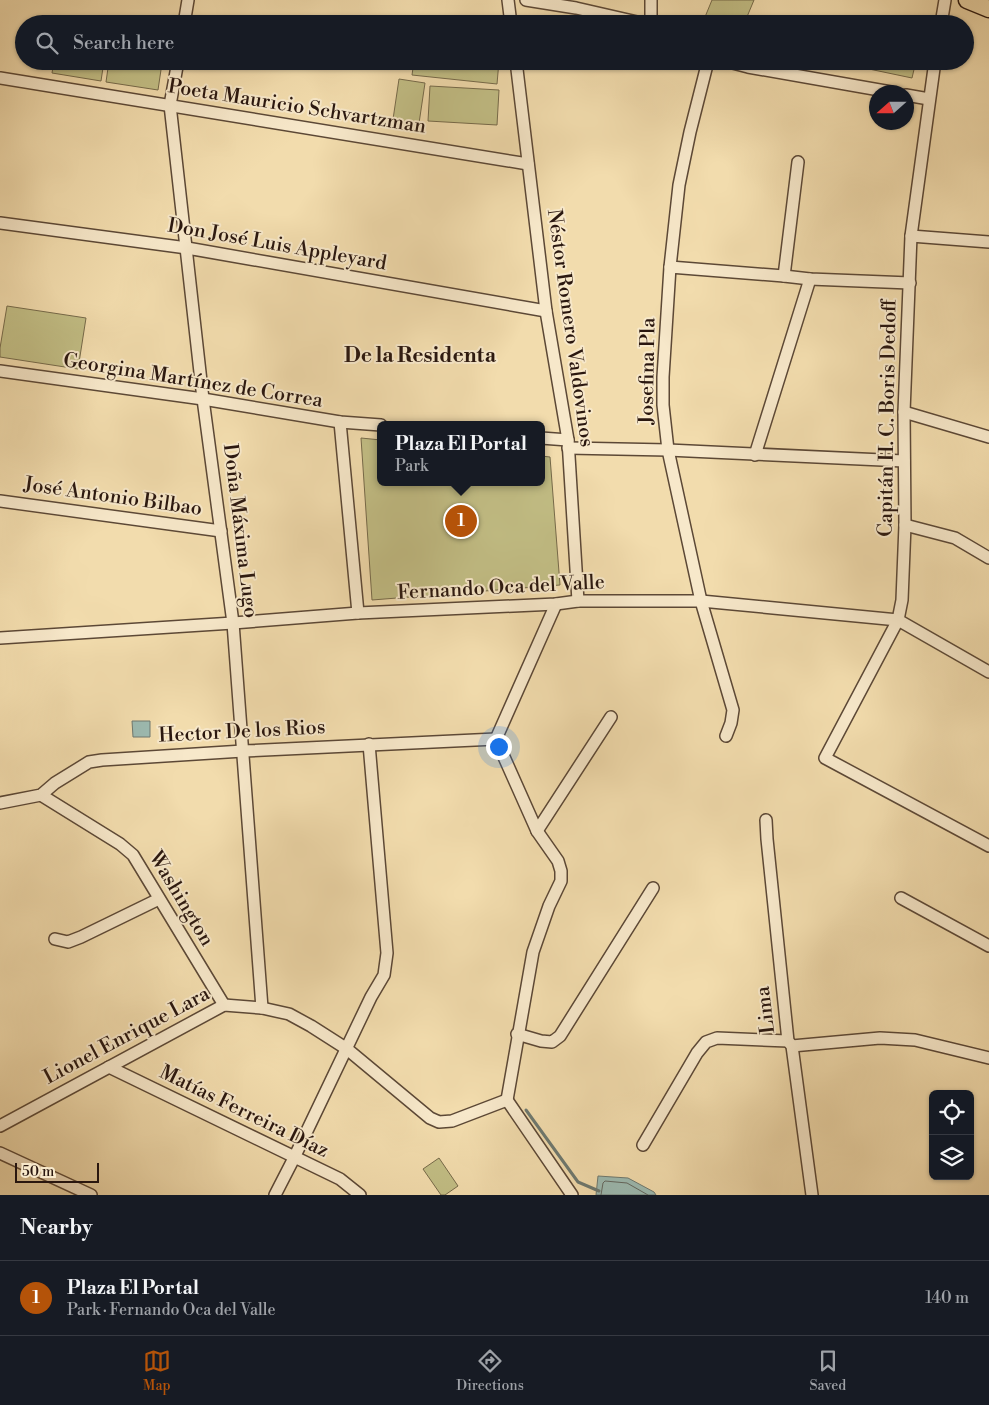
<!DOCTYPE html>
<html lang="en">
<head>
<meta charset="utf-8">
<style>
	:root { --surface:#171b24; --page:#20242c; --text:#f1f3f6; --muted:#9ea1a6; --line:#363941; --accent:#b45309 }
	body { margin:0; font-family:"Libre Bodoni",serif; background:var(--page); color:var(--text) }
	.controls { position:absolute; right:15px; bottom:15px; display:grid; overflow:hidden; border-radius:8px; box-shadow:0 1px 4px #0004 }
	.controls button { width:45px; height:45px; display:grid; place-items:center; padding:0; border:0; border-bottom:1px solid var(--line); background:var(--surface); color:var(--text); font:25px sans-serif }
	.compass { position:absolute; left:869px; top:85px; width:45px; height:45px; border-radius:50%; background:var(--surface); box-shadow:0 1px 4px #0004; rotate:249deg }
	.scale { position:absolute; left:15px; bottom:12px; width:84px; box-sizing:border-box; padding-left:5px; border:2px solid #2a170f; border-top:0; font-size:14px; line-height:18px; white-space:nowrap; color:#2a170f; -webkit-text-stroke:4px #f7e8ca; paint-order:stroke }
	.you { position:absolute; left:498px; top:746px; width:18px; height:18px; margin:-12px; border:4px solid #fff; border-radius:50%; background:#1a73e8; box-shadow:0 0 0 8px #1a73e833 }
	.badge { display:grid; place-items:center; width:32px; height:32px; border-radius:50%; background:var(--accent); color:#fff; font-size:16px; font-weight:700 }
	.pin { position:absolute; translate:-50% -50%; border:2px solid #fff; box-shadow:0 1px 5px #0006 }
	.popup { position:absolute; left:377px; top:421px; width:168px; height:65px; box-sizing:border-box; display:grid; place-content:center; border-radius:8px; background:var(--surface); filter:drop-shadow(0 1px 4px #0005); font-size:16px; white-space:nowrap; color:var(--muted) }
	.popup b { font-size:19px; color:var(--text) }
	.popup::after { content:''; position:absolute; left:50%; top:100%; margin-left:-10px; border:10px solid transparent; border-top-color:var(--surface) }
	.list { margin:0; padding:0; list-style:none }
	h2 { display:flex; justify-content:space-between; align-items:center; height:65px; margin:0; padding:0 20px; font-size:21px }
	h2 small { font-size:16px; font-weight:400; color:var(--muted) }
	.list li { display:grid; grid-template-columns:32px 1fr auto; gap:15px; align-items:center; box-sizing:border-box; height:75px; padding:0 20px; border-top:1px solid var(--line) }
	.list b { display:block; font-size:19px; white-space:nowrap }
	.list p { margin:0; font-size:16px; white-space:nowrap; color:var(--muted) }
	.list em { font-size:16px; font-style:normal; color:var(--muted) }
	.icon { flex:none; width:28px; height:28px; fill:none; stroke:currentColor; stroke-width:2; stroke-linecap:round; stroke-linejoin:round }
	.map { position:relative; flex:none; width:989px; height:1195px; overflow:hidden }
	.search { position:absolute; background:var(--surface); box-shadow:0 1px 4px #0004; left:15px; right:15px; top:15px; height:55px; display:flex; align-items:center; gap:12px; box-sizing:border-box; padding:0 18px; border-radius:28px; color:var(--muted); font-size:19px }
	.sheet { height:140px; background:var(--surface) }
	nav { display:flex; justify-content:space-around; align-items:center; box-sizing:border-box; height:70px; border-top:1px solid var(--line); background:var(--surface); font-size:14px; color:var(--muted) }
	nav a { display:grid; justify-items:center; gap:2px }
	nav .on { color:var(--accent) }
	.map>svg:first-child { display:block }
	.green { fill:#c2be85; stroke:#766a4a }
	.water { fill:#9cbab1; stroke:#6e7970 }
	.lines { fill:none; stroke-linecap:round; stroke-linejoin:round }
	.shore { stroke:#636860; stroke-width:1 }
	.stream { stroke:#6e7970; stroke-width:3 }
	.minor-casing { stroke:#5c4836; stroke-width:14 }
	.highway-casing { stroke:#2a170f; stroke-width:19 }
	.minor { stroke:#f7e8ca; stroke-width:11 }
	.highway { stroke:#f2dcad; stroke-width:16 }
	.labels { text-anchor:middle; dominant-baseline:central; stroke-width:4; stroke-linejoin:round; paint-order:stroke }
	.street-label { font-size:20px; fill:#2a170f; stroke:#f7e8ca }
	.neighbourhood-label { font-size:21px; font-weight:bold; fill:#2a170f; stroke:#f7e8ca }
</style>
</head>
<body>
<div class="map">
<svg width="989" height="1195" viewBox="0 0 989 1195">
	<rect width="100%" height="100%" fill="#f2dcad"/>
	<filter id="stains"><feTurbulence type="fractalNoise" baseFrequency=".004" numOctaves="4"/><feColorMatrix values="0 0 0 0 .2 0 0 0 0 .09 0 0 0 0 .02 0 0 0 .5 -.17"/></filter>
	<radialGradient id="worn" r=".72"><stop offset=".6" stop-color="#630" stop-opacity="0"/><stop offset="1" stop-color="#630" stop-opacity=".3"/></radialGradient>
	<g class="green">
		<polygon points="712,0 754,0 744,24 720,24 705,17"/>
		<polygon points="54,61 104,61 101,81 52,73"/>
		<polygon points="109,61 150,61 162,63 158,90 106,82"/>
		<polygon points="414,61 499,61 497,84 412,75"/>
		<polygon points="870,61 916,61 912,78 869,69"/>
		<polygon points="399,79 425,83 418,130 392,126"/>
		<polygon points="430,86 499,90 497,125 428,121"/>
		<polygon points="7,306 86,318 78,369 0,357 0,348"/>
		<polygon points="361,438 381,440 381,482 541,482 541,456 550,457 560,585 372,600"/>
		<polygon points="439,1158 458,1186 445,1195 441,1195 423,1169"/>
	</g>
	<g class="water">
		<polygon points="132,721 150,721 150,737 133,737"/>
		<polygon points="598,1176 628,1178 654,1192 656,1195 596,1195"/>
	</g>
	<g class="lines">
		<polyline class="shore" points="601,1195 603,1183 605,1181 627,1183 648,1195"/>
		<polyline class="stream" points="526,1110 578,1182 599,1191"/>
		<g class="minor-casing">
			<g id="minor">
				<polyline points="508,0 511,24"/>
				<polyline points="526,0 576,8 646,24"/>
				<polyline points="184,24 188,0"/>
				<polyline points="651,24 651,0"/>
				<polyline points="941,24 945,0"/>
				<polyline points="178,61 170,105 203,399 233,623 262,1008"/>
				<polyline points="516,61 546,311 568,440 578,601"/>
				<polyline points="708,61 690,132 679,185 670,267 663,377 663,405 668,450 701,601 733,710 731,723 726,736"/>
				<polyline points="725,61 748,67 891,92"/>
				<polyline points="935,61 911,236 904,412 905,525 902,600 898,620 825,758 989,846"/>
				<polyline points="0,78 528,164"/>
				<polyline points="906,95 929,99"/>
				<polyline points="0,223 187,248 546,311"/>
				<polyline points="911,236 989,242"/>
				<polyline points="670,267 784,276 810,279 910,283"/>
				<polyline points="784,276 798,162"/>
				<polyline points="0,371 203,399 340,422 381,425"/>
				<polyline points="904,412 989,437"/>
				<polyline points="340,422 358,613"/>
				<polyline points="541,438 568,440"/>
				<polyline points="568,448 668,450 904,461"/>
				<polyline points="755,455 810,279"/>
				<polyline points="0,501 221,531"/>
				<polyline points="905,525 955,538 989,558"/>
				<polyline points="0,638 233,623 358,613 556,604 578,601 701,601 898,620 989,672"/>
				<polyline points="41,795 120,844 133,855 224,1005"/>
				<polyline points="0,803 41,795 55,783 89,762 102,760 243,751 496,739"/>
				<polyline points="766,820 767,839 788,1041 792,1046 812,1195"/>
				<polyline points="537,831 611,717"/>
				<polyline points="901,898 989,946"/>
				<polyline points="55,939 68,942 81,937 159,899"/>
				<polyline points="517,1034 541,1041 552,1042 560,1036 653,888"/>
				<polyline points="792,1046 880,1038 915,1040 989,1058"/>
				<polyline points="109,1067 340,1179 360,1195"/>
				<polyline points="507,1100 533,952 549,906 561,881 561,871 558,861 537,831 496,739 556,604"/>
				<polyline points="507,1100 572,1195"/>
				<polyline points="0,1126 224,1005 262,1008 289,1014 311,1026 347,1049 430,1118 439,1122 452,1121 507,1100"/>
				<polyline points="643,1145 697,1053 706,1042 717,1038 788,1041"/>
				<polyline points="0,1153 91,1195"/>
				<polyline points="275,1195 294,1158 371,997 384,975 387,953 369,744"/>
			</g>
		</g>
		<g class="highway-casing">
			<polyline id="highway" points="967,0 989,9"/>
		</g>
		<use href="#minor" class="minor"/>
		<use href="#highway" class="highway"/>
	</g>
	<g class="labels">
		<g class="street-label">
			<text transform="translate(297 107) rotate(9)">Poeta Mauricio Schvartzman</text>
			<text transform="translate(277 245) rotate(10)">Don José Luis Appleyard</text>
			<text transform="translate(570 328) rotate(82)">Néstor Romero Valdovinos</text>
			<text transform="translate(648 371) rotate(-89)">Josefina Pla</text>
			<text transform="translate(193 381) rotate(9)">Georgina Martínez de Correa</text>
			<text transform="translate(888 418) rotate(-89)">Capitán H. C. Boris Dedoff</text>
			<text transform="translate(113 497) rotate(8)">José Antonio Bilbao</text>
			<text transform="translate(240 531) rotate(83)">Doña Máxima Lugo</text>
			<text transform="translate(501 588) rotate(-3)">Fernando Oca del Valle</text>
			<text transform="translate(242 732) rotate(-3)">Hector De los Rios</text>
			<text transform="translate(181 899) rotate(59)">Washington</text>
			<text transform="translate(766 1010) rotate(-97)">Lima</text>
			<text transform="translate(127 1036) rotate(-28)">Lionel Enrique Lara</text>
			<text transform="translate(244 1112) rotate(26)">Matías Ferreira Díaz</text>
		</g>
		<g class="neighbourhood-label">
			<text x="420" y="356">De la Residenta</text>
		</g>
	</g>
	<rect width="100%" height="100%" filter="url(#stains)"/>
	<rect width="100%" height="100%" fill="url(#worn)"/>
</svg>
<div class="controls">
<button><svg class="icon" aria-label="locate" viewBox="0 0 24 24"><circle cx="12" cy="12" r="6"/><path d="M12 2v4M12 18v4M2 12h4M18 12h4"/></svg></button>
<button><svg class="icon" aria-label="layers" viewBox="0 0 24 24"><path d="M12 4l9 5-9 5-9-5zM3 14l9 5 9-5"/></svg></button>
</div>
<svg class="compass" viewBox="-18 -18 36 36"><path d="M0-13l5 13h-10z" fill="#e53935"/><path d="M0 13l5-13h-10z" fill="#9ea1a6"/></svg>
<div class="scale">50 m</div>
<div class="you"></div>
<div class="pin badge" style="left:461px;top:521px">1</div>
<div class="popup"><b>Plaza El Portal</b>Park</div>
<div class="search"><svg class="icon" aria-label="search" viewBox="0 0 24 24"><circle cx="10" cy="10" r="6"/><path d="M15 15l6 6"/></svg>Search here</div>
</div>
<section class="sheet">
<h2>Nearby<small></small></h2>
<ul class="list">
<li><span class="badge">1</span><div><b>Plaza El Portal</b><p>Park · Fernando Oca del Valle</p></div><em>140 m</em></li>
</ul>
</section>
<nav>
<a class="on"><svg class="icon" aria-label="map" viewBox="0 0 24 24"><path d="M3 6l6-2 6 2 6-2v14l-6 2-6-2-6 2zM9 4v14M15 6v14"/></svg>Map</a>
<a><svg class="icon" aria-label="directions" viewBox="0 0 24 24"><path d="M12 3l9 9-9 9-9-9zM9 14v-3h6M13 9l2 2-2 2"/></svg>Directions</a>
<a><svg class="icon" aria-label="saved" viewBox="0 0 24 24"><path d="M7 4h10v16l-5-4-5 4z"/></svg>Saved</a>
</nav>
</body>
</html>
